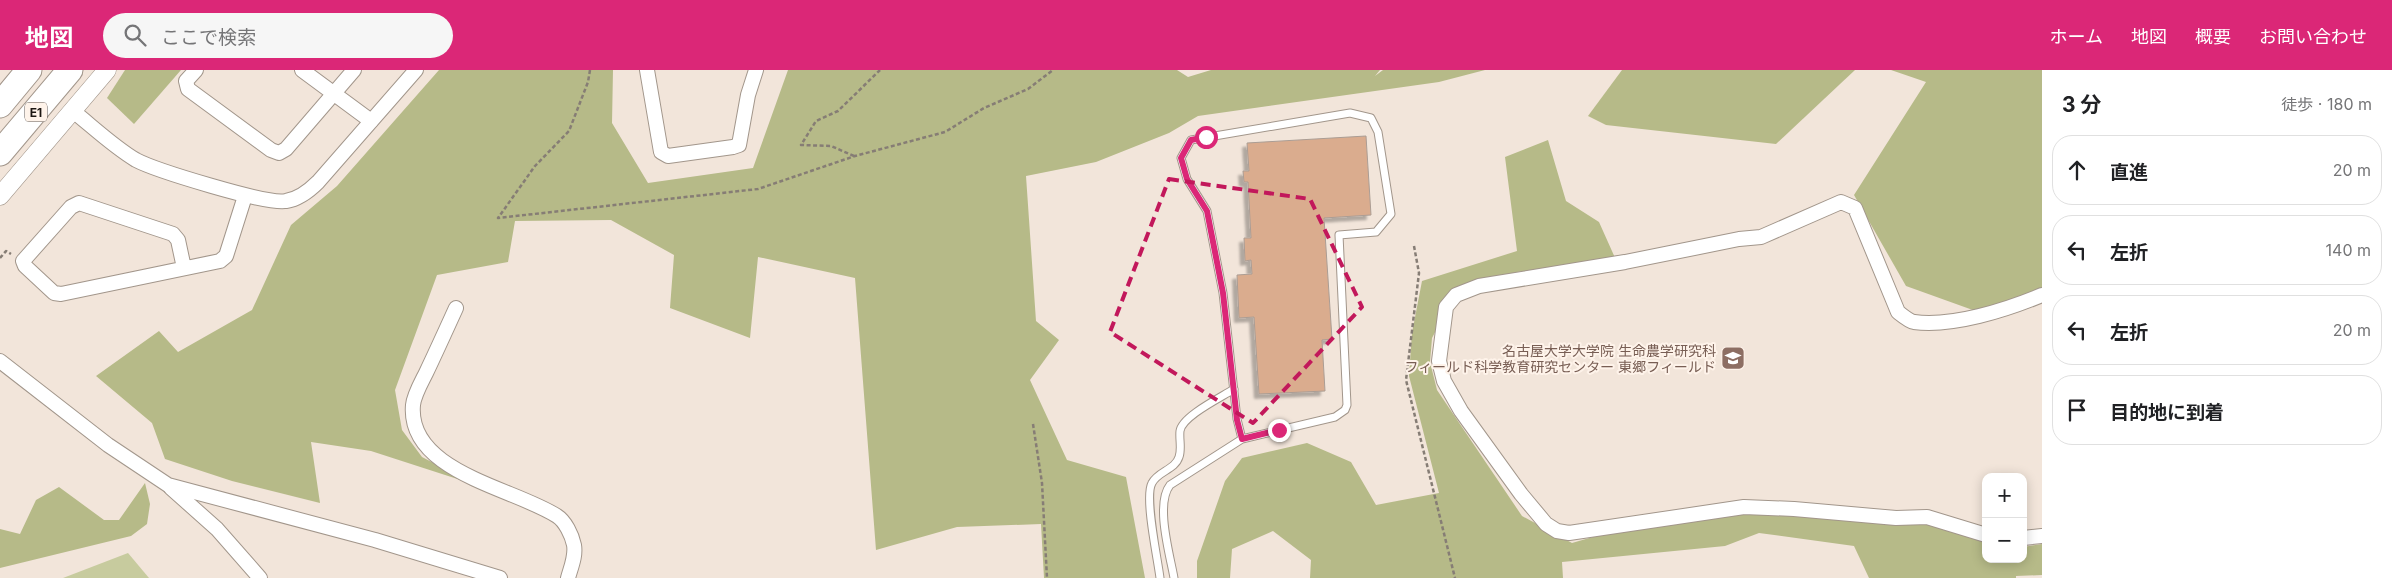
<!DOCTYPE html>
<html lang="ja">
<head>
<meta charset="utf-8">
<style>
	:root { --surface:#fff; --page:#f6f6f6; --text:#202124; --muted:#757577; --line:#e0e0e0; --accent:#db2777 }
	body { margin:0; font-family:Inter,"Noto Sans JP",sans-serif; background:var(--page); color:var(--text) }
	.controls { position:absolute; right:15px; bottom:15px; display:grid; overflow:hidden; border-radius:10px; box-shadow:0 2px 12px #0003 }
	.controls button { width:45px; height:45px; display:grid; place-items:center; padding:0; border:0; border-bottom:1px solid var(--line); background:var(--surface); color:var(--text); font:25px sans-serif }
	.stop { position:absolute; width:15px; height:15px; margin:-11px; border:4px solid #db2777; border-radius:50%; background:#fff }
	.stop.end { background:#db2777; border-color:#fff; box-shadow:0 1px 5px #0008 }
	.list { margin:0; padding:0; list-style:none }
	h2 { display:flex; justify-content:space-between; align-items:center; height:65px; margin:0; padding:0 20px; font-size:21px }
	h2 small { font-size:16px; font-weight:400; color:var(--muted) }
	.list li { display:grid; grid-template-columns:32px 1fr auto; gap:15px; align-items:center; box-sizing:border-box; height:70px; margin:0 10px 10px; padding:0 10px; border:1px solid var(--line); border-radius:20px }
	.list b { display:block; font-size:19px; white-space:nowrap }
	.list em { font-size:16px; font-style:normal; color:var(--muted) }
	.icon { flex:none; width:28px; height:28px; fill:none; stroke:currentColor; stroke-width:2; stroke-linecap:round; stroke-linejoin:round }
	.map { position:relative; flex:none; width:2042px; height:508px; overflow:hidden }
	header { display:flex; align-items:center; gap:30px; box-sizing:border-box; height:70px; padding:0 25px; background:var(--accent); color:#fff }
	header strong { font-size:24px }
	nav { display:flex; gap:28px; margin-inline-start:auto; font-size:18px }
	.search { width:350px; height:45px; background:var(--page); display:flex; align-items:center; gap:12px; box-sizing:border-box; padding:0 18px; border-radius:28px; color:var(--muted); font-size:19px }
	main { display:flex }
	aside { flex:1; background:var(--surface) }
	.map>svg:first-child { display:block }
	.green { fill:#c7cb9e }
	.forest { fill:#b6ba88 }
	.building { fill:#daac8e; stroke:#ab9d94; filter:url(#shadow) }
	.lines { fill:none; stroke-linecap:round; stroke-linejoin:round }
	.service-casing { stroke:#a2968b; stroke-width:9 }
	.minor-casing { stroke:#a2968b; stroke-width:16 }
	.tertiary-casing { stroke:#a2968b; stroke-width:19 }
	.motorway-casing { stroke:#a2968b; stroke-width:27 }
	.path { stroke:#867d75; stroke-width:2.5; stroke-dasharray:4 2.5; stroke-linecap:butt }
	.service { stroke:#fff; stroke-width:7 }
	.minor { stroke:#fff; stroke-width:14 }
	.tertiary { stroke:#fff; stroke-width:18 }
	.motorway { stroke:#fff; stroke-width:25 }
	.route { stroke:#db2777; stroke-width:6 }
	.marked { fill:none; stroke:#c2185b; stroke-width:4; stroke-dasharray:10 6; stroke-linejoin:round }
	.labels { text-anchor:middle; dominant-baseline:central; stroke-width:4; stroke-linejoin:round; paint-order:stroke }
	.shield { fill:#fef3ea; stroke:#605954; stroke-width:1 }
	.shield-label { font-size:12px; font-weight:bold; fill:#1c1713 }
	.education-label { font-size:14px; fill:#785e54; stroke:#fef3ea; text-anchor:end }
</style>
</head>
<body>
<header>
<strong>地図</strong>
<div class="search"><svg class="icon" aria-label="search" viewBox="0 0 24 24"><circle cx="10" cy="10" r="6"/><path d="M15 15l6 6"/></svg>ここで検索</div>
<nav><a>ホーム</a><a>地図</a><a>概要</a><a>お問い合わせ</a></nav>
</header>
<main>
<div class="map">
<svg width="2042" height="508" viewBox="0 0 2042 508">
	<defs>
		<filter id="shadow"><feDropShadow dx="-4.5" dy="4.5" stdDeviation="1" flood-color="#0004"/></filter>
	</defs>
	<rect width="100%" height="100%" fill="#f2e5da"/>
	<polygon class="green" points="128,483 149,508 63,508"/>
	<g class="forest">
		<polygon points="125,0 181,0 134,54 107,28"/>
		<polygon points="439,0 613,0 612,53 648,113 753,98 788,0 1177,0 1188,7 1211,0 1380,0 1375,6 1383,0 1485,0 1439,12 1198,46 1169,63 1096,92 1026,106 1036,251 1059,270 1030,310 1067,390 1126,407 1145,508 1044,508 1041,454 957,457 876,480 855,208 758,187 750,268 670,238 674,185 611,150 515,151 508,192 437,205 395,320 402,360 422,387 476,415 371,381 311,372 320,433 232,411 165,389 152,353 96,306 159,261 178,282 252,240 291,155 337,116"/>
		<polygon points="1622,0 1855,0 1776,74 1606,55 1588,46"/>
		<polygon points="1891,0 2042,0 2042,220 1995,248 1906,216 1854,125 1926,12"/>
		<polygon points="1548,70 1566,131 1599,152 1616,190 1517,202 1457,220 1432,268 1430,292 1437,320 1522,446 1572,473 1631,456 1752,435 1945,450 1986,472 1986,489 2023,489 2023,477 2042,474 2042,505 2016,506 2016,508 1869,508 1854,476 1759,463 1725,476 1562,492 1563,508 1310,508 1311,490 1273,461 1232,479 1230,508 1197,508 1197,491 1225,411 1242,388 1307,373 1351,392 1376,435 1439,423 1409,306 1412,263 1422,211 1517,181 1505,87"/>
		<polygon points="145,413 150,434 147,454 131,466 0,498 0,459 20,464 36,430 59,417 104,450 119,450"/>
	</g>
	<polygon class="building" points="1366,66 1371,145 1324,148 1332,269 1322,270 1325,321 1259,324 1254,247 1239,248 1237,205 1252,204 1251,190 1245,191 1244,168 1251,168 1248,112 1244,112 1243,101 1249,101 1247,73"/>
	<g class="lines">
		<g class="service-casing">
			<g id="service">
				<path d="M1160,508c-2,-18 -16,-81 -8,-95 6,-12 23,-13 27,-26 3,-8 0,-18 1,-26 2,-15 42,-34 54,-42"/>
				<path d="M1174,508c-4,-23 -19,-74 -4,-93l72,-46 93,-22 10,-7 2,-5 -8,-170 37,-3 15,-18 -13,-82 -7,-14 -21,-5 -159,27 -10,18 6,21 20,32 16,82 14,126 5,20"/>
			</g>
		</g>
		<g class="minor-casing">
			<g id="minor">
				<polyline points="196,0 186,11 188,19 271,80 279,83 286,79 354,0"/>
				<polyline points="302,0 371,51"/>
				<polyline points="647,0 661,82 668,86 733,77 739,75 748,25 756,0"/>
				<path d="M73,41c20,16 41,36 63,49 19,10 131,45 150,41 13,-2 23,-10 32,-19l98,-112"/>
				<polyline points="184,198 178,170 173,164 79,133 71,137 23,191 25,196 54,223 61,224 220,191 226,186 245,126"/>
				<path d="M456,238c-10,22 -20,44 -30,65 -5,10 -12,22 -13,32 -6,67 101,83 144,111 8,5 15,19 17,29 2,11 -3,22 -6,33"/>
				<polyline points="0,291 108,375 168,415 375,470 500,508"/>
				<polyline points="171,418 217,459 260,508"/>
				<path d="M1986,465l-59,-18 -31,1 -102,-9 -50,-2 -175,26 -12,-2 -11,-7 -25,-30 -60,-83 -17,-30 -5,-20 7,-54 10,-12 23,-9 146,-24 114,-23 22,-2 80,-35 14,6 43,104c5,4 11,9 16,10 39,5 92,-12 128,-27"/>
				<polyline points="2023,468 2042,466"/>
			</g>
		</g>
		<g class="tertiary-casing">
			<polyline id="tertiary" points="0,126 107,0"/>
		</g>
		<g class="motorway-casing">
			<g id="motorway">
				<polyline points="0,35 29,0"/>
				<polyline points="0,83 70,0"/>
			</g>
		</g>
		<g class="path">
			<polyline points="590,0 588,12 569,61 535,96 498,148 758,119 855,86 945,62 984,38 1028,19 1053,0"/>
			<polyline points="854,86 831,76 801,75 816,51 838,41 880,0"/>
			<polyline points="1414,176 1419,203 1406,310 1455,508"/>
			<polyline points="0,188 6,181 11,184"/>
			<polyline points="1033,354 1042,413 1047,508"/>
		</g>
		<use href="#service" class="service"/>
		<use href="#minor" class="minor"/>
		<use href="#tertiary" class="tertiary"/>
		<use href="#motorway" class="motorway"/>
	</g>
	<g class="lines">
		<polyline class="route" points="1206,67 1191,70 1181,88 1187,109 1207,141 1223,223 1237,350 1242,369 1279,360"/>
	</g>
	<path class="marked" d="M1169,109l141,20 52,108 -109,116 -143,-91z"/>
	<defs>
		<g id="university-square" transform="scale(1.25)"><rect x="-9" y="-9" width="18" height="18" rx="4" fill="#8d6e63" stroke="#fef3ea"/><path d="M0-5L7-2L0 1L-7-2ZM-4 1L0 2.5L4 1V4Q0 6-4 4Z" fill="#fff"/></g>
	</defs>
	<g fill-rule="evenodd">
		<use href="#university-square" x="1733" y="288"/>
	</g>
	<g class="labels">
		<rect class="shield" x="25" y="32.5" width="22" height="19" rx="4"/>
		<g class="shield-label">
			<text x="36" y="42">E1</text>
		</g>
		<g class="education-label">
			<text x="1716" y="280">名古屋大学大学院 生命農学研究科<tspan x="1716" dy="16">フィールド科学教育研究センター 東郷フィールド</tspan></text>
		</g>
	</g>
</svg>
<div class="controls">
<button>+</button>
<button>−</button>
</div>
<div class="stop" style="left:1206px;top:67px"></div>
<div class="stop end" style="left:1279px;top:360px"></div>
</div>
<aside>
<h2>3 分<small>徒歩 · 180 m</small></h2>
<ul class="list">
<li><svg class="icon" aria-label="ahead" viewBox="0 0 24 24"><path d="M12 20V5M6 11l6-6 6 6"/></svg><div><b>直進</b></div><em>20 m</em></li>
<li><svg class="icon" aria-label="left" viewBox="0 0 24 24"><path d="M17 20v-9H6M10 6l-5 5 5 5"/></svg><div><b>左折</b></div><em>140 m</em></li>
<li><svg class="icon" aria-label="left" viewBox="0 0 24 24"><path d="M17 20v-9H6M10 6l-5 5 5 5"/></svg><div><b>左折</b></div><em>20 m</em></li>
<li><svg class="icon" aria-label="arrive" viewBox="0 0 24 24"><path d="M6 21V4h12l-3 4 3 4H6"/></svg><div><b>目的地に到着</b></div></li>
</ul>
</aside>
</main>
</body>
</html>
